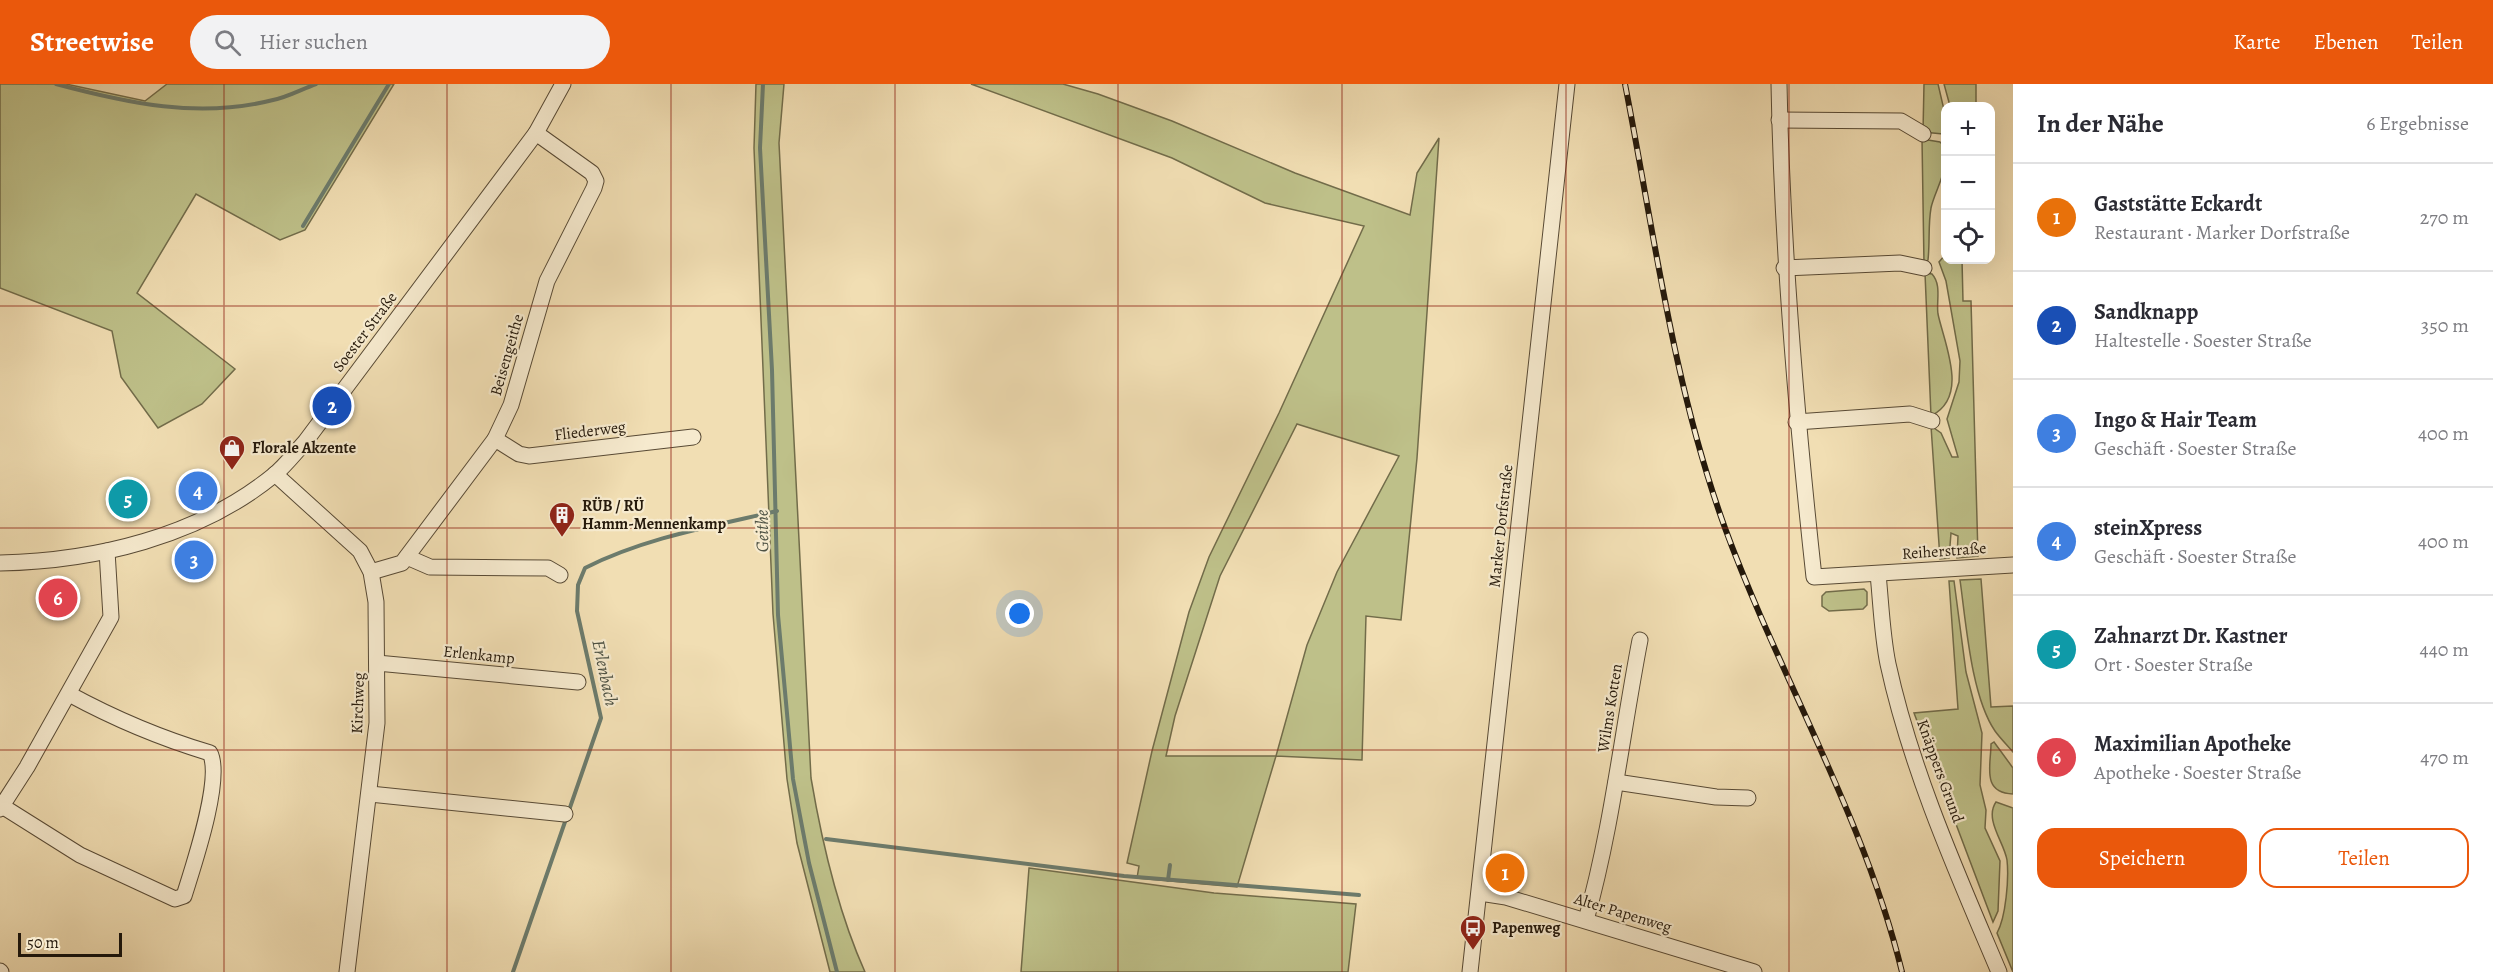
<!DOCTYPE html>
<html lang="de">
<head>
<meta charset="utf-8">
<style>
	:root { --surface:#fff; --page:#f2f2f3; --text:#2b2b33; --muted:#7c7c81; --line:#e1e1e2; --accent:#ea580c }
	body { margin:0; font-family:Alegreya,serif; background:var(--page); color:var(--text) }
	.controls { position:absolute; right:18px; top:18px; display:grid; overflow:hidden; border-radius:12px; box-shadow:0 6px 24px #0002 }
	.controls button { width:54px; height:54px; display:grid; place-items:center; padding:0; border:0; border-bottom:2px solid var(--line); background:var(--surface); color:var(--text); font:30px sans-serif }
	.scale { position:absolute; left:18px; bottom:15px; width:104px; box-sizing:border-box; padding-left:6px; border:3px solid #25190b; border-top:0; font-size:16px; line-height:21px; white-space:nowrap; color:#25190b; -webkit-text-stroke:4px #f6eace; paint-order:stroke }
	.you { position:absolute; left:1020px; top:530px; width:21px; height:21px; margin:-15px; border:4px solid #fff; border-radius:50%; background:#1a73e8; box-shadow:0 0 0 9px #1a73e833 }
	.badge { display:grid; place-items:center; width:39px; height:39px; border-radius:50%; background:var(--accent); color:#fff; font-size:20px; font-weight:700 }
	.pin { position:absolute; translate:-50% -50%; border:3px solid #fff; box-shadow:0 2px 6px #0006 }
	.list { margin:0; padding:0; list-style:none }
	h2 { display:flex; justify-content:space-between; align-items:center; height:78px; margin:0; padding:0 24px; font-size:26px }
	h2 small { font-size:20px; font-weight:400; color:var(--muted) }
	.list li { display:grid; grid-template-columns:39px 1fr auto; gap:18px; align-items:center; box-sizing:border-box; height:108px; padding:0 24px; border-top:2px solid var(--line) }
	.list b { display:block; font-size:22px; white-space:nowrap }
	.list p { margin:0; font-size:20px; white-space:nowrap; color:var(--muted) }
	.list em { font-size:20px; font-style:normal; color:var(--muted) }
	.actions { display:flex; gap:12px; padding:18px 24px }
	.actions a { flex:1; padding:14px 0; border:2px solid var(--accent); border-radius:18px; text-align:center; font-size:21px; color:var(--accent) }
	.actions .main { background:var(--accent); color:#fff }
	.icon { flex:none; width:33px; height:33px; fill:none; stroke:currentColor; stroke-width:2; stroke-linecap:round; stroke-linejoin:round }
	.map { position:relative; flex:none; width:2013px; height:888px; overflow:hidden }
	header { display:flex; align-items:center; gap:36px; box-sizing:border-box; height:84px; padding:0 30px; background:var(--accent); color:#fff }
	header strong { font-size:28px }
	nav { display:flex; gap:33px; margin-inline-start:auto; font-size:21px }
	.search { width:420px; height:54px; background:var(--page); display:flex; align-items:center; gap:15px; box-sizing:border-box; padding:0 21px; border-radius:33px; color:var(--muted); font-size:22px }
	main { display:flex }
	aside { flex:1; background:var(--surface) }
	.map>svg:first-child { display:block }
	.green { fill:#bec089; stroke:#726c4a; stroke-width:1.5; fill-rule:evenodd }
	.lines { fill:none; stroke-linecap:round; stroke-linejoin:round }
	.stream { stroke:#6c7b6c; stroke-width:4 }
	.street-casing { stroke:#584a35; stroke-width:17 }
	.street { stroke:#f6eace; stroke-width:15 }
	.rail-casing { stroke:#25190b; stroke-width:6 }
	.rail { stroke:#f6eace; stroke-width:4; stroke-dasharray:11; stroke-linecap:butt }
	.grid { fill:none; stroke:#8f2418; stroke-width:1.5; stroke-opacity:0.55 }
	.labels { text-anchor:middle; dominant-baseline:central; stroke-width:4.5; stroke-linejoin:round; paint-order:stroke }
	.street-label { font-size:16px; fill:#25190b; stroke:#f6eace }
	.poi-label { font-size:16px; font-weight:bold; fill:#25190b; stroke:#f6eace; text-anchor:start }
	.water-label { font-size:18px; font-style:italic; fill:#4e5244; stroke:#f6eace }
</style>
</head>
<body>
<header>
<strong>Streetwise</strong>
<div class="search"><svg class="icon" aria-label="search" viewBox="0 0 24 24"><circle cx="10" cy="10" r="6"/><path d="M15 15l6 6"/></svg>Hier suchen</div>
<nav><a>Karte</a><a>Ebenen</a><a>Teilen</a></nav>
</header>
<main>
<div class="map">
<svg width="2013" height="888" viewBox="0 0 2013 888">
	<rect width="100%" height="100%" fill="#f1deb3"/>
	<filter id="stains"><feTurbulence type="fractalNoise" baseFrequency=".00333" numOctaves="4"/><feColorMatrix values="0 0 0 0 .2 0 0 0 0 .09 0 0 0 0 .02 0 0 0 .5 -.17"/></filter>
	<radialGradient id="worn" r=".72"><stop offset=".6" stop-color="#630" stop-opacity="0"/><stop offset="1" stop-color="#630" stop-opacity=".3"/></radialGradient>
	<g class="green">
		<polygon points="0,0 66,0 145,17 167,0 394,0 305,146 280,156 196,110 137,209 235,285 202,320 158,344 121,293 112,247 0,204"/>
		<path d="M756,0h28l-5,59 32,635c11,65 27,134 54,194h-35l-33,-129 -10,-64 -14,-165 -19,-466z"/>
		<path d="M971,0h92l35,10 74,27 123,52 115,42 7,-42 22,-35 -22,320 -16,162 -35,-4 -4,144 -86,-4 -39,131 -100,-9 2,-12 -12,-3 25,-112 37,-139 20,-55 70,-144 85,-187 -99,-23 -93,-45zM1297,340l102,32 -62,116 -30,73 -31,111h-110l9,-40 45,-140z"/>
		<polygon points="1924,0 1938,0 1945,30 1945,48 1943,50 1923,48"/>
		<polygon points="1944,0 1976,0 1976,22 1950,22"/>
		<path d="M1922,55l18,3c17,14 -6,49 -9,66 -3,17 -1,34 -3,52l-4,4z"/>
		<polygon points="1945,171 1946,176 1962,176 1963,217 1971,217 1978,472 1957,474 1958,452 1951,449 1949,474 1940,475 1931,342 1941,349 1952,373 1958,373 1947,335 1959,298 1960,277 1946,197 1939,178"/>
		<path d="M1925,189l7,1c10,11 4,28 6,40 6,29 32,83 -7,102z"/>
		<path d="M1981,495l10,128 22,-1v46c-6,-7 -13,-14 -18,-21 -24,-35 -29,-109 -35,-151z"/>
		<polygon points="1949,497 1954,497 1966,588 1982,649 1980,701 1986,726 1985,744 2000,777 1998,827 1993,838 1914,629 1958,625"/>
		<polygon points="1864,505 1867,508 1867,521 1863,525 1829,527 1822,522 1822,512 1826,508"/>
		<path d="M1994,658l19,26v26c-32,-1 -22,-29 -22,-50z"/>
		<path d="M1996,718l17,6v164l-16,-39c9,-16 12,-55 10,-73 -3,-18 -23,-41 -11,-58z"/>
		<polygon points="1029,784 1214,809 1356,820 1348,888 1021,888"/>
	</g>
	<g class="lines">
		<g class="stream">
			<path d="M56,0c71,19 143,35 217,16 15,-3 29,-11 43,-16"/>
			<polyline points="763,0 760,64 772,286 778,531 793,695 809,779 837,888"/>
			<polyline points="303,142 389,0"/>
			<polyline points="826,755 1124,792 1359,811"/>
			<polyline points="1168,796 1170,781"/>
			<path d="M513,888l88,-254 -24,-107 1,-26 7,-17c59,-30 128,-42 192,-57"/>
		</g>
		<g class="street-casing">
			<g id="street">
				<path d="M1779,0c3,166 17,329 35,493l199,-12"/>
				<polyline points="1779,36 1901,37 1923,50"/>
				<polyline points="1784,184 1900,179 1924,184"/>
				<polyline points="1796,338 1910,330 1932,337"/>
				<polyline points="495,355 519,370 529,372 693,353"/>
				<polyline points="275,390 360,467 371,488 376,518 377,639 347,888"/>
				<polyline points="407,473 430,483 548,484 560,491"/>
				<path d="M0,479c95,-2 198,-26 274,-88 11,-9 21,-22 31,-33l231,-309 27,-49"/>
				<polyline points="371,488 402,479 495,355 511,321 547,197 594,104 596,97 592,89 536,49"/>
				<path d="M1878,490c3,29 4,61 10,90 23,106 69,209 111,308"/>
				<polyline points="377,579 578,598"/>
				<polyline points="1616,698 1716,713 1748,714"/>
				<polyline points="370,710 565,730"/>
				<path d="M2,722l78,49 95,44 9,-3c9,-29 39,-117 26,-143 -50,-15 -95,-34 -141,-59"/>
				<polyline points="0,725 27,683 111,533 107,467"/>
				<polyline points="1480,809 1506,813 1754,888"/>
				<path d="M1586,836c26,-92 36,-187 54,-280"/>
				<polyline points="0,887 1,888"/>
				<polyline points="1470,888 1567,0"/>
			</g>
		</g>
		<use href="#street" class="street"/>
		<g class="rail-casing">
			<path id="rail" d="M1625,0c29,148 48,301 100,444 55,150 139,288 177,444"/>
		</g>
		<use href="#rail" class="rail"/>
	</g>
	<path class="grid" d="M224,0v888M447,0v888M671,0v888M895,0v888M1118,0v888M1342,0v888M1566,0v888M1789,0v888M0,222h2013M0,444h2013M0,666h2013"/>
	<defs>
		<g id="shop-pin" transform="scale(1.35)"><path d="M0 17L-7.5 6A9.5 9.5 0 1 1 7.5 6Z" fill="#8f2418" stroke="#f6eace"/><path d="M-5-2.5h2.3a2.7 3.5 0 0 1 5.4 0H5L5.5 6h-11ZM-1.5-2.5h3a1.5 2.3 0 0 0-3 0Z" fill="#fff"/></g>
		<g id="building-pin" transform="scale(1.35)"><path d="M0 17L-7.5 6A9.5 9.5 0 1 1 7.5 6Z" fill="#8f2418" stroke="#f6eace"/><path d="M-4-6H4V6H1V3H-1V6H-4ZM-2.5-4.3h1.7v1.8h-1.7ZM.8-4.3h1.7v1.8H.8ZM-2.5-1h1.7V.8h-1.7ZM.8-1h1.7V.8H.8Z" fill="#fff"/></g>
		<g id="bus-pin" transform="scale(1.35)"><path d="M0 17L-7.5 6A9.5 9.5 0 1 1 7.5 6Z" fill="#8f2418" stroke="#f6eace"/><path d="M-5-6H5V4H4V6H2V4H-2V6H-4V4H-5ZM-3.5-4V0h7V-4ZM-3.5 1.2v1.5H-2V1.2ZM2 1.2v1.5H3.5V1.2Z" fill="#fff"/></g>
	</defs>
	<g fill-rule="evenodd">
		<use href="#shop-pin" x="232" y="364"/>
		<use href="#building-pin" x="562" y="431"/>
		<use href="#bus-pin" x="1473" y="844"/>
	</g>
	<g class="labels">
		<g class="street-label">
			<text transform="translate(365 248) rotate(-53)">Soester Straße</text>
			<text transform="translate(507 271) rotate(-74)">Beisengeithe</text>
			<text transform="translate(590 347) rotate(-7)">Fliederweg</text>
			<text transform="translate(1501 442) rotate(-84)">Marker Dorfstraße</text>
			<text transform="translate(1944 467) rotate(-4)">Reiherstraße</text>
			<text transform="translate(479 571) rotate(6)">Erlenkamp</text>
			<text transform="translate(358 619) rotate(-88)">Kirchweg</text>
			<text transform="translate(1610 624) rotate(-81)">Wilms Kotten</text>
			<text transform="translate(1940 687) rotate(70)">Knäppers Grund</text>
			<text transform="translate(1623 829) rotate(17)">Alter Papenweg</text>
		</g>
		<g class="poi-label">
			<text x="252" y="364">Florale Akzente</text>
			<text x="582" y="422">RÜB / RÜ<tspan x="582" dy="18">Hamm-Mennenkamp</tspan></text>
			<text x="1492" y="844">Papenweg</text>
		</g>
		<g class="water-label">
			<text transform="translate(762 447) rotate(-91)">Geithe</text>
			<text transform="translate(605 589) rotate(78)">Erlenbach</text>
		</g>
	</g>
	<rect width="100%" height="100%" filter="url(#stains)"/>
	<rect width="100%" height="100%" fill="url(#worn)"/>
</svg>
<div class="controls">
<button>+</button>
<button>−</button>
<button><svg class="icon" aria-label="locate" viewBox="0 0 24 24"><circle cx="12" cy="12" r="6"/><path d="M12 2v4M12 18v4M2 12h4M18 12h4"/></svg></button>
</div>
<div class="scale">50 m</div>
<div class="you"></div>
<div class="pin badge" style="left:1505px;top:789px;background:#e8710a">1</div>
<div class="pin badge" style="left:332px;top:322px;background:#1a4fb4">2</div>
<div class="pin badge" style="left:194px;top:476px;background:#3f7fe0">3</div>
<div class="pin badge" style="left:198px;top:407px;background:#3f7fe0">4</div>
<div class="pin badge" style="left:128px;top:415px;background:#0f9aa8">5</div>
<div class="pin badge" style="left:58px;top:514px;background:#e0444e">6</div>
</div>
<aside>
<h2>In der Nähe<small>6 Ergebnisse</small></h2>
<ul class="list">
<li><span class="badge" style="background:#e8710a">1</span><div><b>Gaststätte Eckardt</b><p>Restaurant · Marker Dorfstraße</p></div><em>270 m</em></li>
<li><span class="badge" style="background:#1a4fb4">2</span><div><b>Sandknapp</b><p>Haltestelle · Soester Straße</p></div><em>350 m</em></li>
<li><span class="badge" style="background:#3f7fe0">3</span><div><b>Ingo &amp; Hair Team</b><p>Geschäft · Soester Straße</p></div><em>400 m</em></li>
<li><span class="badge" style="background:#3f7fe0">4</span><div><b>steinXpress</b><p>Geschäft · Soester Straße</p></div><em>400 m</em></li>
<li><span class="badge" style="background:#0f9aa8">5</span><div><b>Zahnarzt Dr. Kastner</b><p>Ort · Soester Straße</p></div><em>440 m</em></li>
<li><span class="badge" style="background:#e0444e">6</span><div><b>Maximilian Apotheke</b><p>Apotheke · Soester Straße</p></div><em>470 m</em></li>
</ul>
<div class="actions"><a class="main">Speichern</a><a>Teilen</a></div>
</aside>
</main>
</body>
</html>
